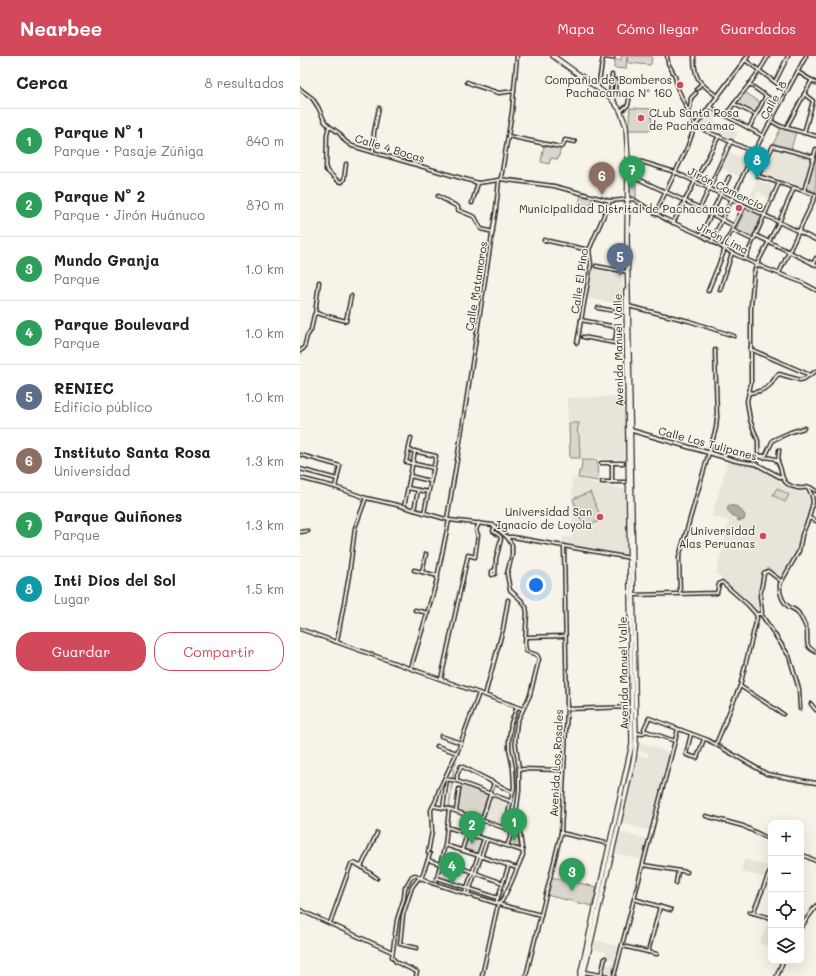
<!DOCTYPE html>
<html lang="es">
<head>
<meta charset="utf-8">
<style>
	:root { --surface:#fff; --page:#f6f6f6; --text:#202124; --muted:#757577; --line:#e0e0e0; --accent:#d1495b }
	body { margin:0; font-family:Mali,sans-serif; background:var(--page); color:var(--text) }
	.controls { position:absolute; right:12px; bottom:12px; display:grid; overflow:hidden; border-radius:8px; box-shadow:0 4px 16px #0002 }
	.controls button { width:36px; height:36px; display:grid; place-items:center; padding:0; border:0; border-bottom:1px solid var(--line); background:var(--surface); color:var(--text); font:20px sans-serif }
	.you { position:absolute; left:236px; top:529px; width:14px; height:14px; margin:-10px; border:3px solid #fff; border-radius:50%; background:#1a73e8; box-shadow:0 0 0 6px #1a73e833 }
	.badge { display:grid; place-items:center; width:26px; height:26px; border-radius:50%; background:var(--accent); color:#fff; font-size:13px; font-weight:700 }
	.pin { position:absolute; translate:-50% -33px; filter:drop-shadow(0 1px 2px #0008) }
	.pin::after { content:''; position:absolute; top:21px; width:14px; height:12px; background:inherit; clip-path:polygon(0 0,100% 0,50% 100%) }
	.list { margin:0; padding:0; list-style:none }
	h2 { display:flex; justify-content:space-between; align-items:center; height:52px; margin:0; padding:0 16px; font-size:17px }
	h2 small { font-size:13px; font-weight:400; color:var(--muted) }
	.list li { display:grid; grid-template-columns:26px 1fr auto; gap:12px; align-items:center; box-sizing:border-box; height:64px; padding:0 16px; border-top:1px solid var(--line) }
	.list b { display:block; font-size:15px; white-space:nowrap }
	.list p { margin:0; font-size:13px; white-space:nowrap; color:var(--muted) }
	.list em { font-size:13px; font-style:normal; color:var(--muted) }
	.actions { display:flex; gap:8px; padding:12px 16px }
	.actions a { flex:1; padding:9px 0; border:1px solid var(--accent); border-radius:16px; text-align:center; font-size:14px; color:var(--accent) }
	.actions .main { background:var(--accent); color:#fff }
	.icon { flex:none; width:22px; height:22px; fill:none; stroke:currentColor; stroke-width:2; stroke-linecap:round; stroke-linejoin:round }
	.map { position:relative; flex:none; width:516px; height:920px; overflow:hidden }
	header { display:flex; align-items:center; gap:24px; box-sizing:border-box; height:56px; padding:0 20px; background:var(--accent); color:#fff }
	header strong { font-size:19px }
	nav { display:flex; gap:22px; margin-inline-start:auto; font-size:14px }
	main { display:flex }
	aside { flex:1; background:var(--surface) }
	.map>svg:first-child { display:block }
	.built { fill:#e8e4da }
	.green { fill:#dad6cc; stroke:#82807c }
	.water { fill:#afaca4; stroke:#7a7874 }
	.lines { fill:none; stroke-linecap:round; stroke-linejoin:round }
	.canal { stroke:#afaca4; stroke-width:2 }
	.minor-casing { stroke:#2b2b2b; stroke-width:5 }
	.tertiary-casing { stroke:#2b2b2b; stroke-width:5.5 }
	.primary-casing { stroke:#2b2b2b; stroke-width:6 }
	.minor { stroke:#f7f3e8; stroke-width:2 }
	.tertiary { stroke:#f7f3e8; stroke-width:2.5 }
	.primary { stroke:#f7f3e8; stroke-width:3.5 }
	.poi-dot { fill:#d1495b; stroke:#f7f3e8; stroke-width:1.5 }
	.labels { text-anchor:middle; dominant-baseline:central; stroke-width:3; stroke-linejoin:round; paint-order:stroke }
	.poi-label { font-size:11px; fill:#2b2b2b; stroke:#f7f3e8; text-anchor:end }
	.street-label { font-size:11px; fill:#2b2b2b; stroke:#f7f3e8 }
</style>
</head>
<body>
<header>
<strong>Nearbee</strong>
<nav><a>Mapa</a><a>Cómo llegar</a><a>Guardados</a></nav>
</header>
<main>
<aside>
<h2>Cerca<small>8 resultados</small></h2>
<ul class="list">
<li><span class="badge" style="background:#2e9e5b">1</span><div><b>Parque N° 1</b><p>Parque · Pasaje Zúñiga</p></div><em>840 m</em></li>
<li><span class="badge" style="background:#2e9e5b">2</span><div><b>Parque N° 2</b><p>Parque · Jirón Huánuco</p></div><em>870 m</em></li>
<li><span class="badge" style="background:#2e9e5b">3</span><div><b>Mundo Granja</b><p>Parque</p></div><em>1.0 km</em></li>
<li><span class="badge" style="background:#2e9e5b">4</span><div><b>Parque Boulevard</b><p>Parque</p></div><em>1.0 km</em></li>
<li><span class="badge" style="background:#5c6f8a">5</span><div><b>RENIEC</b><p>Edificio público</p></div><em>1.0 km</em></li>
<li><span class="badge" style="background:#8d6e63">6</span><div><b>Instituto Santa Rosa</b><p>Universidad</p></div><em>1.3 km</em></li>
<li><span class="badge" style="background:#2e9e5b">7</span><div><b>Parque Quiñones</b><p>Parque</p></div><em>1.3 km</em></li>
<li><span class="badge" style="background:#0f9aa8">8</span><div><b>Inti Dios del Sol</b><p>Lugar</p></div><em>1.5 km</em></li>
</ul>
<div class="actions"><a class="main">Guardar</a><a>Compartir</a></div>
</aside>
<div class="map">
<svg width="516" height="920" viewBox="0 0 516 920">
	<rect width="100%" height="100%" fill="#f7f3e8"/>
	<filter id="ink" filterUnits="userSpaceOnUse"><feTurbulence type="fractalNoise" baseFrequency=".025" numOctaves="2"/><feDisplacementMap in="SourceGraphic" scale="8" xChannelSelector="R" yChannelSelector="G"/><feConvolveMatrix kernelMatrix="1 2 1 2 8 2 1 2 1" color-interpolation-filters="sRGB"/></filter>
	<g filter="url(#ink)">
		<g class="built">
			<polygon points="410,54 418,59 414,65 438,76 434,84 400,67"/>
			<polygon points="475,93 509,102 510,104 503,132 463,120"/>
			<polygon points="428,96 448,105 440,121 420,112"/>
			<polygon points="457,125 473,129 471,133 475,135 471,143 458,136 451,151 446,149"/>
			<polygon points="294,210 322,217 322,249 287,242"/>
			<polygon points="325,340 327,403 270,402 267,342"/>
			<polygon points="428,404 453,409 475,421 484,430 496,435 506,434 510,439 510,458 498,487 498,495 483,521 481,522 469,513 463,516 458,538 460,555 457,556 451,548 416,517 429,465 412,460"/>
			<polygon points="272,422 327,434 328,499 262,488 263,481 273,481"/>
			<polygon points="339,686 371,697 351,775 321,767 338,699 348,701 349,697 337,695"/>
			<polygon points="192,740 209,747 208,756 203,770 183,762"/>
			<polygon points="319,776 348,783 343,804 314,797"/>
			<polygon points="444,803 471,811 466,822 441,816"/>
			<polygon points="470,863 471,864 471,891 459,887"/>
			<polygon points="295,884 321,891 313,920 304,918 303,916 305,908 311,909 312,903 305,901 306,896 293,893"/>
		</g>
		<g class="green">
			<polygon points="321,0 327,0 326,13 314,12 315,4 321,4"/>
			<polygon points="328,0 352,0 351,8 350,9 329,7 327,5"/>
			<polygon points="445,36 461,47 455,57 437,48"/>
			<polygon points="330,52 352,53 351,74 328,74"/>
			<polygon points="481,72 496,76 491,93 473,88"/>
			<polygon points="244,88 261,92 258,103 251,102 249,108 241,106"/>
			<polygon points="516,98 516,136 508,133 506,131"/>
			<polygon points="329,122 335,123 336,124 336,143 329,141"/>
			<polygon points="281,139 293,142 289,154 278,152"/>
			<polygon points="448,153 460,159 461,161 453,179 451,180 437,175 436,173 445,154"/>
			<polygon points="269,367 279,367 277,375 279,379 280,402 270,402"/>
			<polygon points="282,404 297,404 298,425 278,422 279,415 281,415"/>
			<polygon points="477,432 489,439 485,446 473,439"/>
			<polygon points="290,436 302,464 284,471 273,443"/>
			<polygon points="162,729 188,739 180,762 157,754"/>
			<polygon points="212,777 216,781 218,780 219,793 208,789"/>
			<polygon points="167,779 182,784 177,798 163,793"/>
			<polygon points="251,821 297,831 292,850 246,839"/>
		</g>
		<polygon class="water" points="429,449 438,451 445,459 444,464 438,465 438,462 432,459 427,453"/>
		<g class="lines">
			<polyline class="canal" points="149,753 154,710 156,706"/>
			<g class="minor-casing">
				<g id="minor">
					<polyline points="367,0 368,7 375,20 377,31 395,70"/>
					<path d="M394,0c0,23 5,27 23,40"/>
					<polyline points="445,4 487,35"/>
					<polyline points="498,16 516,27"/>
					<polyline points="167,26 174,29 199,37 214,35"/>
					<polyline points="475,26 488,0"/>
					<polyline points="449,28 479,49"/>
					<polyline points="298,32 303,1 313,2 313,0"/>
					<polyline points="0,33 12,42 18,51 25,66 29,70 39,77 45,85 52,90 178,127 199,124"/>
					<polyline points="397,33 401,28"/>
					<polyline points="504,38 513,45 504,77"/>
					<polyline points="310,40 312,19"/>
					<polyline points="314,45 316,24"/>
					<polyline points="434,48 456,59"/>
					<polyline points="410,51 463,80"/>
					<polyline points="321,55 328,49 330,39"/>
					<polyline points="387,55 390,52 391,42 396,37"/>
					<path d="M426,59c13,-20 31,-37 42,-59"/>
					<polyline points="471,65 480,70 516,80"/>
					<polyline points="29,70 27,78 26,114 38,125 42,126 44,123 46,108"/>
					<polyline points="395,70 467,102"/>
					<polyline points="449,72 466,40"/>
					<polyline points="486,72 512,24"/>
					<polyline points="208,80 260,91 263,90 265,84 275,86"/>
					<polyline points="73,96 74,76 79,52"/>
					<polyline points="514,101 473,90 458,120 516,139"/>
					<polyline points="329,102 375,116 516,184"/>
					<polyline points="326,120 336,122 400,152 434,170"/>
					<polyline points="200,123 254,130 310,145 333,143 365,163 401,179 432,197 467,213 501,226 516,234"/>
					<path d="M494,132l-15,34 -22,42 -3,8 -3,34v77l-4,18 3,19 8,21v15c5,3 14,0 18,4 10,10 -1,23 22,28 4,1 8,-1 12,-1l6,4"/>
					<polyline points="504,135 516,93"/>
					<polyline points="138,140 158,151 158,154 175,161 181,173 193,176"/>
					<polyline points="172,147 178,127"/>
					<polyline points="400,152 431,85"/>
					<polyline points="355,158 387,92 395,70"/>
					<polyline points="373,167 419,80"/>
					<polyline points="432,174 453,184"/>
					<polyline points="401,179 429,121"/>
					<polyline points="455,179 516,209"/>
					<polyline points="244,184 289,194"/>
					<polyline points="412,185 454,96 506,0"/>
					<polyline points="423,192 444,150"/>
					<polyline points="445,203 479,127"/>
					<polyline points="513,208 516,202"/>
					<polyline points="296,210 328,216"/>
					<polyline points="479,217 516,139"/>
					<polyline points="420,234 432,197"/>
					<polyline points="408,235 425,193"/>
					<polyline points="328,250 389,265 434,280"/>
					<polyline points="298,252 326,257"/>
					<polyline points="15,258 19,226"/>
					<polyline points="281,264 326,273"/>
					<polyline points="283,281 315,287 317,271"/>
					<polyline points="277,287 291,208 289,194 310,145"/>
					<polyline points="450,293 510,319"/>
					<polyline points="0,295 4,292 7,280 11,274 14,259 16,257 46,265 51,240"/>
					<path d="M450,337c7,-1 16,-3 21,-9 3,-4 4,-8 8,-10l21,6 4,-1 12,-8"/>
					<polyline points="111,382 106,406 133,412"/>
					<polyline points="109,394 136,400 124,457"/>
					<polyline points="1,399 40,410 35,431"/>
					<polyline points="458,399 462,400 466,399 473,384 491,376 504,372"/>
					<polyline points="478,405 479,394"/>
					<polyline points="301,407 323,407"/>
					<polyline points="312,407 312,426"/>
					<polyline points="0,413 37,423"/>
					<polyline points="110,420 130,425"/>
					<polyline points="0,422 35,431 66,442 97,449 149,464 193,469 207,481 212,489 212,499 207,518 210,534 221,544 226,551 227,557 225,587 226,595 237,599 239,603 230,639 217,666 215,684 219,713 219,735 215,765 220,778 223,799 210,829 202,845 198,848 182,920"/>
					<polyline points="302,426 325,426"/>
					<path d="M508,431l4,9 1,6 -4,16 -7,17 -3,16 -19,33c-1,8 2,18 9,23 4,2 8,3 10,7 3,5 7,12 8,17 1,12 -3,15 9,21"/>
					<polyline points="108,432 128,436"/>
					<polyline points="104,451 115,395"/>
					<polyline points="114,454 118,434"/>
					<polyline points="509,462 516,465"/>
					<polyline points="147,463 159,392 196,153 199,124 201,122 212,56 217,0"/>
					<polyline points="195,470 193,475 200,480 201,483 196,503 195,518 192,519 192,515 195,514"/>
					<polyline points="0,476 8,475"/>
					<polyline points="207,481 213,481 230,484 330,502"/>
					<polyline points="114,514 138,520"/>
					<polyline points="122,516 126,498"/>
					<polyline points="380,537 379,501 416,372 417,361 415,294"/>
					<polyline points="334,539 417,537 419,528 422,526 448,549 456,558 461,558 462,556 460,540 464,517 468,515 481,525"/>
					<polyline points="115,554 128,557"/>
					<polyline points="461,558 489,600 499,633 500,653"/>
					<polyline points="0,573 179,637 223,653"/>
					<polyline points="226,581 264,580"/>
					<polyline points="37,585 49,520 55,472 66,442"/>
					<polyline points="111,612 136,527 149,464"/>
					<polyline points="141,623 168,499 175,501 178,479 176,474 179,467"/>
					<polyline points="440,630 483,658"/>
					<polyline points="185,639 203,573 208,544"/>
					<polyline points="511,648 516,654"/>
					<polyline points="267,653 332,651"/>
					<polyline points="345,675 344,673 349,662 408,684 467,718 516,727"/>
					<polyline points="336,677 342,678 346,675 375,685"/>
					<polyline points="391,678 386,698 387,699 397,702 404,683"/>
					<polyline points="141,680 161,687"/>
					<polyline points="416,688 440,630 457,562 456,558"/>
					<polyline points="137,690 157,697"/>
					<polyline points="219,713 264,714"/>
					<polyline points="145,723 157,725 210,745"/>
					<polyline points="157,725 157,719 161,710 212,736"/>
					<polyline points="133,750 149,753 210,774 212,776 207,790"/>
					<polyline points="143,752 147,723"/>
					<polyline points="156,755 159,733"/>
					<polyline points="406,760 443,770 471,784"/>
					<polyline points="147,771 223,795"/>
					<polyline points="205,772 214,731 213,713 209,692 209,684 211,667 217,651"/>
					<polyline points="261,777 310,788"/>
					<polyline points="176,781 194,727"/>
					<polyline points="145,789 217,812"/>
					<polyline points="162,794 167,778"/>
					<polyline points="128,797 132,775 131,754 136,744 139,734 158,694 179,637"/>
					<polyline points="501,798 516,805"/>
					<polyline points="128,804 140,808"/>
					<polyline points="142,805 203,827"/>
					<polyline points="343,809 387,816"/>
					<polyline points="60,810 77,822"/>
					<polyline points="137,822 198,842"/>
					<polyline points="121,823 130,798"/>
					<polyline points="136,825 145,789 149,753"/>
					<polyline points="376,827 378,815"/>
					<polyline points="165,837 184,783"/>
					<polyline points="168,838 187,784"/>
					<polyline points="334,843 371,854"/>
					<polyline points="196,847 209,809"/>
					<polyline points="0,854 92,896"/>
					<polyline points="450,856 471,862"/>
					<polyline points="453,857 471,813"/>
					<polyline points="30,867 51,808 54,807 60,810 62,809 77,777"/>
					<polyline points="322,890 357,898"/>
					<polyline points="117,892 100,888 103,859 112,831 119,822"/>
					<polyline points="348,896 360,851"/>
					<polyline points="284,916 306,920"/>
					<polyline points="301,919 305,902"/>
					<polyline points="116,920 117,916 96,906 92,901 97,864 104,842 105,832 112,820 115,819 132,827 202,849 241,859"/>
					<polyline points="226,920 261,777 267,653 264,490"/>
					<polyline points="314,920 378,673"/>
				</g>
			</g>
			<g class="tertiary-casing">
				<g id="tertiary">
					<polyline points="395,70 448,0"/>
					<polyline points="330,374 437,405 456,408 482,422"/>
					<polyline points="501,871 516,850"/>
					<polyline points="477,920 483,905"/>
				</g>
			</g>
			<g class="primary-casing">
				<g id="primary">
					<polyline points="253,0 310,41 320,54 326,70 328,104 327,184 336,684 334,702 283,920"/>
					<polyline points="280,920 332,688 326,235"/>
				</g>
			</g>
			<use href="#minor" class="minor"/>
			<use href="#tertiary" class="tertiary"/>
			<use href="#primary" class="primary"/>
		</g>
	</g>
	<g class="poi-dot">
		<circle cx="380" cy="29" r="4"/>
		<circle cx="341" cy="62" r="4"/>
		<circle cx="439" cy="152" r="4"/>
		<circle cx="300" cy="461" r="4"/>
		<circle cx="463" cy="480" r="4"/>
	</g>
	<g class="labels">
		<g class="poi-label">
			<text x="372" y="23">Compañía de Bomberos<tspan x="372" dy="13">Pachacamac Nº 160</tspan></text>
			<text x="349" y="56" text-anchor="start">CLub Santa Rosa<tspan x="349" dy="13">de Pachacámac</tspan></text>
			<text x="431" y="152">Municipalidad Distrital de Pachacámac</text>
			<text x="292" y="455">Universidad San<tspan x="292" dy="13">Ignacio de Loyola</tspan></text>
			<text x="455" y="474">Universidad<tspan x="455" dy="13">Alas Peruanas</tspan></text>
		</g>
		<g class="street-label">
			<text transform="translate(473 44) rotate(-61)">Calle 18</text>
			<text transform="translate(90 92) rotate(17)">Calle 4 Bocas</text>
			<text transform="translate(426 132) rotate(26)">Jirón Comercio</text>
			<text transform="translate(423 182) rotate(27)">Jirón Lima</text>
			<text transform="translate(279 225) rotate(-82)">Calle El Pino</text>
			<text transform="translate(176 230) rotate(-81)">Calle Matamoros</text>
			<text transform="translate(318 294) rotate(-91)">Avenida Manuel Valle</text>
			<text transform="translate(408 387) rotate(15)">Calle Los Tulipanes</text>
			<text transform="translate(323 617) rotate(-91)">Avenida Manuel Valle</text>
			<text transform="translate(256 707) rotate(-87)">Avenida Los Rosales</text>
		</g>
	</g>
</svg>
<div class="controls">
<button>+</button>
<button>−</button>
<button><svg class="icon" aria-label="locate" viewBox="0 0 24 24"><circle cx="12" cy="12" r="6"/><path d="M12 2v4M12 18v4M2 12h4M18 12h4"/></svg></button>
<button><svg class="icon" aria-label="layers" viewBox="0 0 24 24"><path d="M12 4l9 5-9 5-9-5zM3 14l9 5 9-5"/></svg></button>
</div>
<div class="you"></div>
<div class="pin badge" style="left:214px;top:785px;background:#2e9e5b">1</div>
<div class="pin badge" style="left:172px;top:788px;background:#2e9e5b">2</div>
<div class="pin badge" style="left:272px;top:835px;background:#2e9e5b">3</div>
<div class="pin badge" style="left:152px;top:829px;background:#2e9e5b">4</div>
<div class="pin badge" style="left:320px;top:220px;background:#5c6f8a">5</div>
<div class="pin badge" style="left:302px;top:139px;background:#8d6e63">6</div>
<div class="pin badge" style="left:332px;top:133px;background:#2e9e5b">7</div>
<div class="pin badge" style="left:457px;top:123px;background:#0f9aa8">8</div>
</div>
</main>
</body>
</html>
